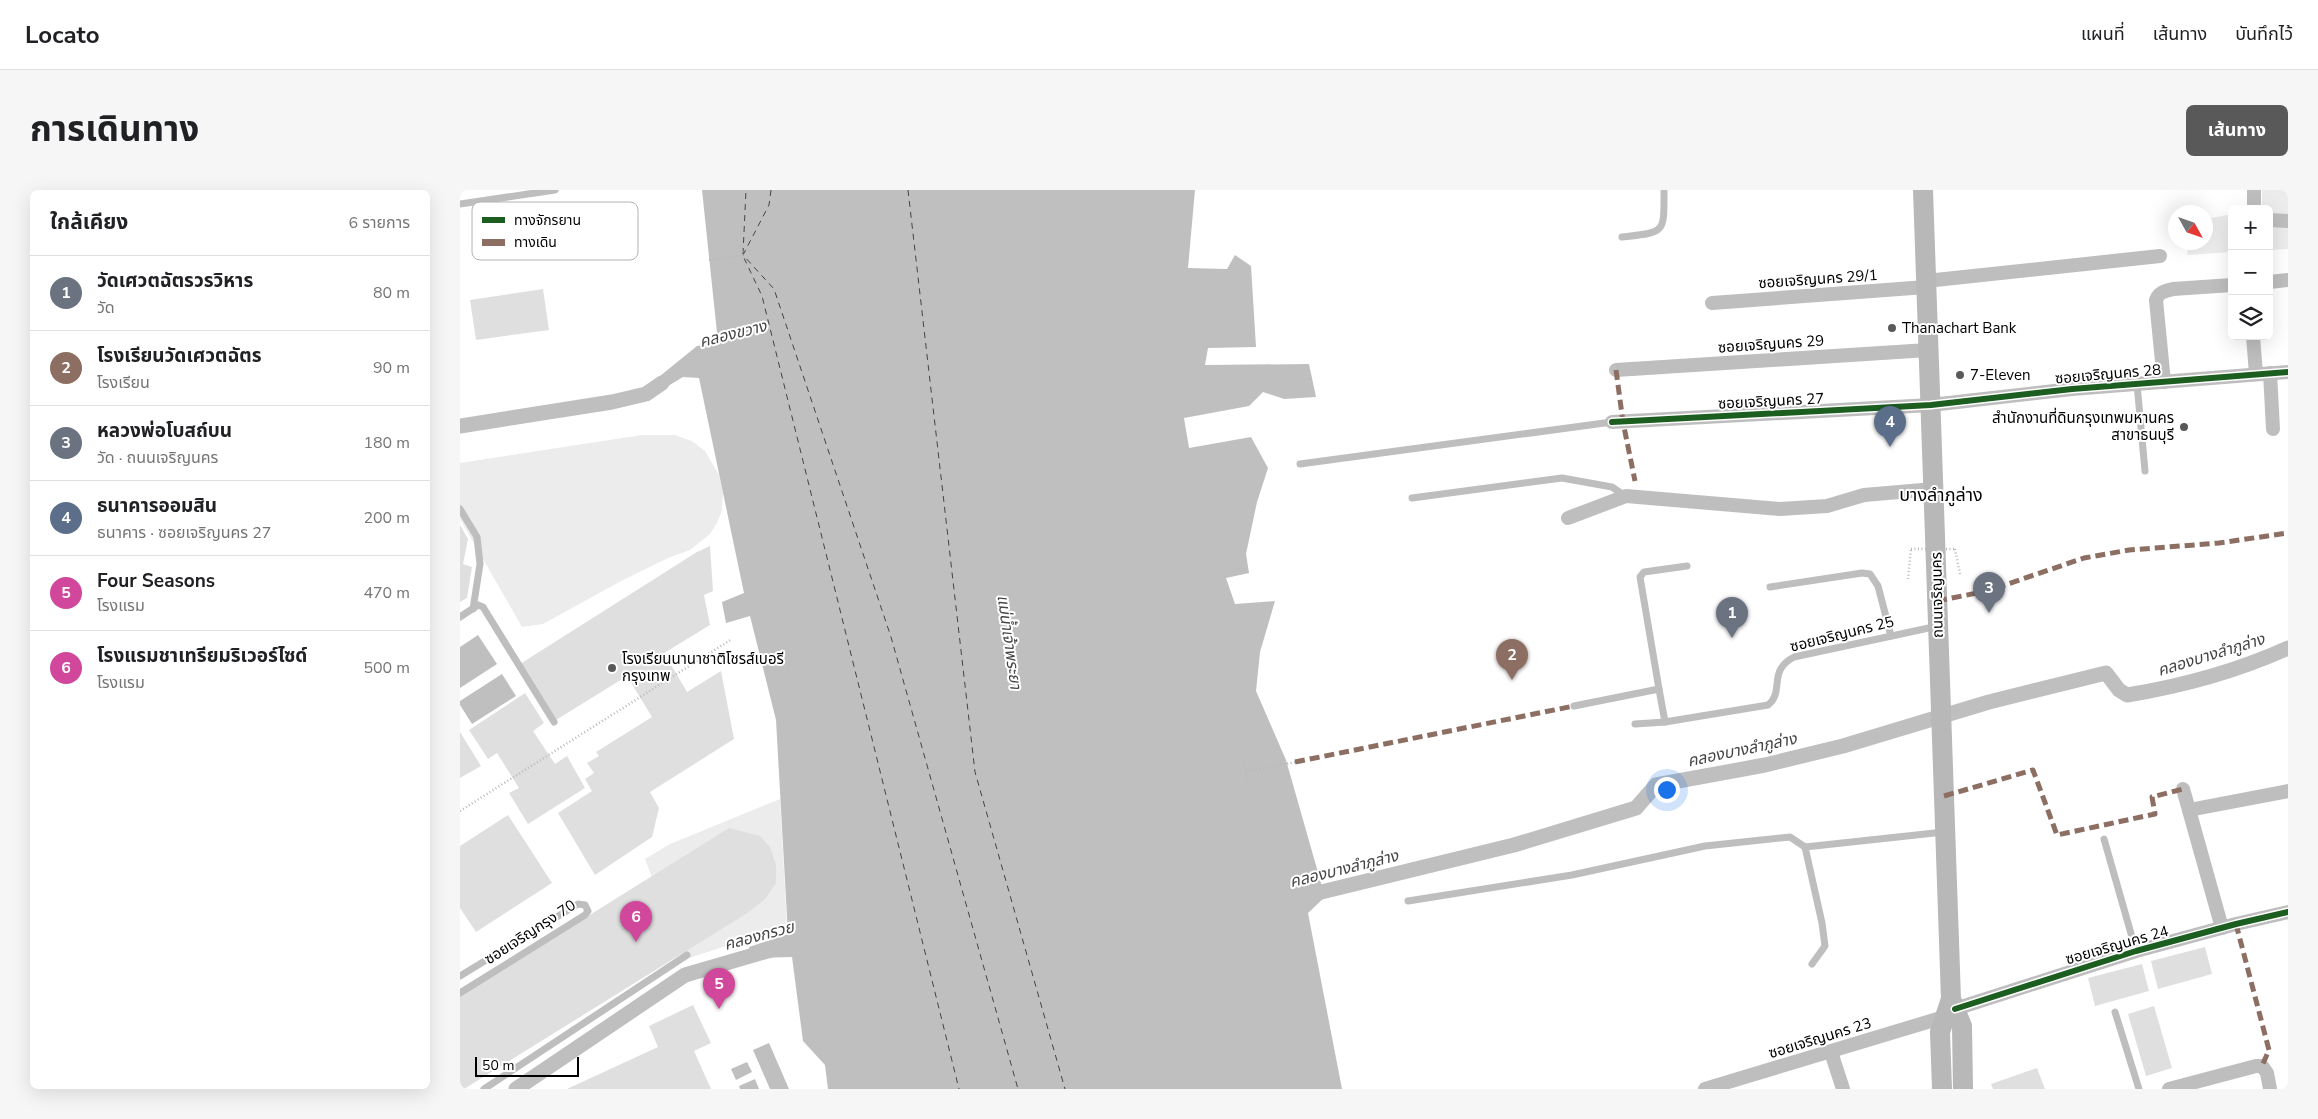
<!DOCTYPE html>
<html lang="th">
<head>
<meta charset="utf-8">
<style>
	:root { --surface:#fff; --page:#f6f6f6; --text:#202124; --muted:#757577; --line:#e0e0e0; --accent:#595959 }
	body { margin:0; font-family:"Nunito Sans","Noto Sans Thai",sans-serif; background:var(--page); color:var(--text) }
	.controls { position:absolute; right:15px; top:15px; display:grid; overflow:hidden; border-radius:8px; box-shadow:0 5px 20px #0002 }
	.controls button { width:45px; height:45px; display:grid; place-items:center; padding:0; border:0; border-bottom:1px solid var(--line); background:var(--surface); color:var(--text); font:25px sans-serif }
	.compass { position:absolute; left:1708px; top:15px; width:45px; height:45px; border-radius:50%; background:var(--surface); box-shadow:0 5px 20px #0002; rotate:130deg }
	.scale { position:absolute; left:15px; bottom:12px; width:104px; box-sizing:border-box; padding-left:5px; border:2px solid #000; border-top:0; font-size:14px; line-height:18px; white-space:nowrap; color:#000; -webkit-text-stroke:4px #fff; paint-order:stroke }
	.you { position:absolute; left:1206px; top:599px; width:18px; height:18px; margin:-12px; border:4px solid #fff; border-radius:50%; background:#1a73e8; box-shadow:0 0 0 8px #1a73e833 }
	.badge { display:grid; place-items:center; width:32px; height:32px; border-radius:50%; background:var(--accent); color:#fff; font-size:16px; font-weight:700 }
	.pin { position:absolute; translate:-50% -41px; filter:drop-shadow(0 1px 2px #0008) }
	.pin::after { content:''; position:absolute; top:26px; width:18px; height:15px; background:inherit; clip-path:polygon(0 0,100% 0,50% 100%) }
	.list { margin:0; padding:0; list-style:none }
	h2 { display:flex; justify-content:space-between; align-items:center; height:65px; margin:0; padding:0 20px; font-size:21px }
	h2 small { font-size:16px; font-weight:400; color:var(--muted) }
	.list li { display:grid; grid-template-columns:32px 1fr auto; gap:15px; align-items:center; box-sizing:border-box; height:75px; padding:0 20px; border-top:1px solid var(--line) }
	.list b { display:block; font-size:19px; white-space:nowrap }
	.list p { margin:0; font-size:16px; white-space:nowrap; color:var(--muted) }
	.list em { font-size:16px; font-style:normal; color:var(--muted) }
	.icon { flex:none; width:28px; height:28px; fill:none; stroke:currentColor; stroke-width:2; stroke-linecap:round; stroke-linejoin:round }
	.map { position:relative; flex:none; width:1828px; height:899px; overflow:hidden; border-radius:8px }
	header { display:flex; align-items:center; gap:30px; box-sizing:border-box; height:70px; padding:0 25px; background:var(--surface); border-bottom:1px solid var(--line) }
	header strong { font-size:24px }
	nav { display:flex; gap:28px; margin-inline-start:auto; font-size:18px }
	.intro { display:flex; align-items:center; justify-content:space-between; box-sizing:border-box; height:120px; padding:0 30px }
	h1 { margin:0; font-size:35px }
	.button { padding:12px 22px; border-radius:8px; background:var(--accent); color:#fff; font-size:18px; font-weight:700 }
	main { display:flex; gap:30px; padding:0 30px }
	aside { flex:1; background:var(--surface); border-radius:8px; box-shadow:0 5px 20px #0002 }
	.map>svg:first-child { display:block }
	.green { fill:#ececec }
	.water { fill:#bfbfbf }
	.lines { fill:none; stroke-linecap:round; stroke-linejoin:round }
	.canal { stroke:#bfbfbf; stroke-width:15 }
	.ferry { stroke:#444; stroke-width:1; stroke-dasharray:6 5; stroke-linecap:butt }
	.building { fill:#dfdfdf }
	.path { stroke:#b9b9b9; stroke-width:2.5; stroke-dasharray:1 2.5; stroke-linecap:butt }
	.lane { stroke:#bebebe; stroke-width:7 }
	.street { stroke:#bebebe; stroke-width:14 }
	.secondary { stroke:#b8b8b8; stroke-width:20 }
	.path-bridge { stroke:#b9b9b9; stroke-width:2.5; stroke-dasharray:1 2.5; stroke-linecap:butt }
	.quiet { stroke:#8d6e63; stroke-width:5; stroke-dasharray:10 5; stroke-linecap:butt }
	.cycleway-casing { stroke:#fff; stroke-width:9 }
	.cycleway { stroke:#1b5e20; stroke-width:6 }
	.poi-dot { fill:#595959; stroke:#fff; stroke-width:2 }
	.labels { text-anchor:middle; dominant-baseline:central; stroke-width:4; stroke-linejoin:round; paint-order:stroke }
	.street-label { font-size:15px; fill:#000; stroke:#fff }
	.poi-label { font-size:15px; fill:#000; stroke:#fff; text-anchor:start }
	.water-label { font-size:16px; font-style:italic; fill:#444; stroke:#fff }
	.quarter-label { font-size:18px; fill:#000; stroke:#fff }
	.key { fill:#fff; stroke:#b2b2b2; stroke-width:1 }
	.key-label { font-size:14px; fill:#000 }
</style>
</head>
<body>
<header>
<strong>Locato</strong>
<nav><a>แผนที่</a><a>เส้นทาง</a><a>บันทึกไว้</a></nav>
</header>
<div class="intro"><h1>การเดินทาง</h1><a class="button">เส้นทาง</a></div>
<main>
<aside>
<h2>ใกล้เคียง<small>6 รายการ</small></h2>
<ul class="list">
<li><span class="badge" style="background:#6b7280">1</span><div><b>วัดเศวตฉัตรวรวิหาร</b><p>วัด</p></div><em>80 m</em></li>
<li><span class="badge" style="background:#8d6e63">2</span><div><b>โรงเรียนวัดเศวตฉัตร</b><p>โรงเรียน</p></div><em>90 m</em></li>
<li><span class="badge" style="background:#6b7280">3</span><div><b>หลวงพ่อโบสถ์บน</b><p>วัด · ถนนเจริญนคร</p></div><em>180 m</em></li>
<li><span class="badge" style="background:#5c6f8a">4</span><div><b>ธนาคารออมสิน</b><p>ธนาคาร · ซอยเจริญนคร 27</p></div><em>200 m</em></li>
<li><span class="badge" style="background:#d1479c">5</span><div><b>Four Seasons</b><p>โรงแรม</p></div><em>470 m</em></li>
<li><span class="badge" style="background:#d1479c">6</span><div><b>โรงแรมชาเทรียมริเวอร์ไซด์</b><p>โรงแรม</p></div><em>500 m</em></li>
</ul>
</aside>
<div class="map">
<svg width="1828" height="899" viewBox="0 0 1828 899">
	<rect width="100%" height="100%" fill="#fff"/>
	<g class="green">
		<polygon points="1802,0 1828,0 1828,59 1809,60 1809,19 1795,19 1802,17"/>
		<polygon points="1772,24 1772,62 1727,65 1729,53 1746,52 1746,29"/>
		<polygon points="182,245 215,245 232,251 245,261 259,285 263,303 262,321 257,333 250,344 230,360 208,368 163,390 83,434 62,437 0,329 0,273"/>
		<polygon points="320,609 327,736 223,770 185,669 210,654"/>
	</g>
	<g class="water">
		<polygon points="242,0 735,0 728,78 767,79 775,65 791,76 796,157 748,158 745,175 849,174 856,207 824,209 803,202 789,216 724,228 729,258 791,247 808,278 797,312 786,364 789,383 766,388 775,414 815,411 800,462 796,501 826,570 865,707 848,723 882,899 368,899 365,875 343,851 332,767 292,768 289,757 328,744 316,530 290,426 266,433 262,412 284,403 239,188 223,187 188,208 184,199 237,156 258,152"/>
		<polygon points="18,445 37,474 0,498 0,457"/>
		<polygon points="42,484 56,506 12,534 0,515 0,511"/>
		<polygon points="309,853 329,899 310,899 293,860"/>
		<polygon points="287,872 292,882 276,890 271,879"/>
		<polygon points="295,889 299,899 280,899 279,896"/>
	</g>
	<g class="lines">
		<g class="canal">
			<polyline points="0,236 152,212 186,204 202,193"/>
			<path d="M845,706l209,-51 122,-37 20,-23 109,-20 78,-19 146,-44 117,-29 13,17 8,5c55,-9 110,-24 161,-47"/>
			<polyline points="56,899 225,785 311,760"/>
		</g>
		<g class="ferry">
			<polyline points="311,0 309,15 283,65 314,99 431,447 558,899"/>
			<polyline points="448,0 515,582 605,899"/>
			<polyline points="283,64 286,0"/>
			<polyline points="284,68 302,106 499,899"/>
		</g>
	</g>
	<g class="building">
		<polygon points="83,99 89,140 16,150 10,110"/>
		<polygon points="0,335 8,349 3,374 12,377 7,408 0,412"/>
		<polygon points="250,356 253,401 244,405 250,435 204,463 227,502 261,481 274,549 190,602 199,618 192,647 135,685 98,623 132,601 125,589 134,583 127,573 139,566 136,562 192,527 167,486 96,530 60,474 237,362"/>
		<polygon points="65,503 84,533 73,541 95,574 107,566 125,598 68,634 49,603 59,598 37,563 28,569 9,540"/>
		<polygon points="0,542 21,576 0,588"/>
		<polygon points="48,625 92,693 16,742 0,718 0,656"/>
		<polygon points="269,638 300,646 310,657 316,675 316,693 305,709 289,722 4,899 0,899 0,806"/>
		<polygon points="1745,757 1752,784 1698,799 1691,771"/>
		<polygon points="1682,774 1689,801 1635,816 1628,788"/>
		<polygon points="233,815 251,853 234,861 251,899 107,899 198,857 189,836"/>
		<polygon points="1694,816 1712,878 1686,886 1668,824"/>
		<polygon points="1577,878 1585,899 1533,899 1531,894"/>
	</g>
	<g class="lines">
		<g class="path">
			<polyline points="281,54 285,80"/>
			<polyline points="249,70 283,65"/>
			<polyline points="1495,359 1500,384"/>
			<polyline points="1448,389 1451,359"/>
			<polyline points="784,574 787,591"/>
			<polyline points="786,582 835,572"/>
			<polyline points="0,621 272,449"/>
		</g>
		<g class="lane">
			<polyline points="0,14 95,0"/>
			<path d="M1162,47c44,-5 42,-3 42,-47"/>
			<polyline points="1677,194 1685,281"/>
			<polyline points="840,274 1152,232"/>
			<polyline points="952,308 1102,288 1152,297 1165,306"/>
			<polyline points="0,319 17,347 20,374 13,419"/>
			<polyline points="1310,397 1402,383 1410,384 1418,396 1431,446"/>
			<polyline points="0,427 18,415 23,417 94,532"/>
			<polyline points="1199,499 1180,387 1184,382 1227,376"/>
			<polyline points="1114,516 1199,499 1205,532"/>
			<path d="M1175,534l30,-2 103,-17c17,-13 -1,-34 26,-48l144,-31"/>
			<polyline points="1644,649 1676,761"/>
			<polyline points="948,711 1112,685 1245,656 1330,647 1345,657"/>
			<polyline points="1352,774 1365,756 1362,733 1345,657 1484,642"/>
			<polyline points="0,786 118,714 125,715 128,721 125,725 0,803"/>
			<polyline points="1655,822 1679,899"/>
			<polyline points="24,899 227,765"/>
		</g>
		<g class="street">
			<polyline points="1794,0 1794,19"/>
			<polyline points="1809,30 1828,31"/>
			<polyline points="1466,91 1700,66"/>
			<polyline points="1809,92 1828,90"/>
			<polyline points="1252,113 1466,97"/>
			<polyline points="1793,146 1796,184"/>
			<polyline points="1156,180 1468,160"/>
			<polyline points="1810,183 1813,239"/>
			<path d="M1704,192l-8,-82c3,-8 9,-9 17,-11l59,-4"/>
			<polyline points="1152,232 1471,215 1612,199 1828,182"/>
			<polyline points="1108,328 1166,306 1320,319 1367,316 1404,305 1474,299"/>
			<polyline points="1723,599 1729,620"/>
			<polyline points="1762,738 1729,620 1828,601"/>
			<polyline points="1495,819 1676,761 1776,734 1828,722"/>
			<polyline points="1371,862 1383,899"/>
			<polyline points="1245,899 1484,827"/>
			<polyline points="1709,899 1796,876 1802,876 1807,883 1810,899"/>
		</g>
		<g class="secondary">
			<polyline points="1463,0 1491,809 1502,836 1503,899"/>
			<polyline points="1482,899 1480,842 1491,809"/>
		</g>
		<polyline class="path-bridge" points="1451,359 1495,359"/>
		<g class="quiet">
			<polyline points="1156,180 1163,232 1175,291"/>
			<polyline points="1477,411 1527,401 1624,368 1669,360 1759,353 1828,343"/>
			<polyline points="835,572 1114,516"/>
			<polyline points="1484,606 1573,580 1597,645 1695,624 1692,607 1723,599"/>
			<polyline points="1776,734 1809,860 1802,876"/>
		</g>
		<g class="cycleway-casing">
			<g id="cycleway">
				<polyline points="1152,232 1471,215 1612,199 1828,182"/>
				<polyline points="1495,819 1676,761 1776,734 1828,722"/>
			</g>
		</g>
		<use href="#cycleway" class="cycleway"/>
	</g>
	<g class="poi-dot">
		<circle cx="1432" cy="138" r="5"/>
		<circle cx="1500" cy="185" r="5"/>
		<circle cx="1724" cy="237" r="5"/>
		<circle cx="152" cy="478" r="5"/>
	</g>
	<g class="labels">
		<g class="street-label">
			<text transform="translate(1358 89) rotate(-4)">ซอยเจริญนคร 29/1</text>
			<text transform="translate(1311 154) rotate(-4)">ซอยเจริญนคร 29</text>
			<text transform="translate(1648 184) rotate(-5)">ซอยเจริญนคร 28</text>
			<text transform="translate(1311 211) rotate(-3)">ซอยเจริญนคร 27</text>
			<text transform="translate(1477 405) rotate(-91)">ถนนเจริญนคร</text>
			<text transform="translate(1382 444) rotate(-14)">ซอยเจริญนคร 25</text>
			<text transform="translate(70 742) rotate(-33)">ซอยเจริญกรุง 70</text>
			<text transform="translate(1657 755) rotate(-16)">ซอยเจริญนคร 24</text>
			<text transform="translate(1360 848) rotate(-17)">ซอยเจริญนคร 23</text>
		</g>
		<g class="poi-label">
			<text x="1442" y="138">Thanachart Bank</text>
			<text x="1510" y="185">7-Eleven</text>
			<text x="1714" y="228" text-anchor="end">สํานักงานที่ดินกรุงเทพมหานคร<tspan x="1714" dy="17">สาขาธนบุรี</tspan></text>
			<text x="162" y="469">โรงเรียนนานาชาติโชรส์เบอรี<tspan x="162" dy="17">กรุงเทพ</tspan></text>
		</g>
		<g class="water-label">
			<text transform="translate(273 144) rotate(-14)">คลองขวาง</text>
			<text transform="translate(549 452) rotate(82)">แม่น้ำเจ้าพระยา</text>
			<text transform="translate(1751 465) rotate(-17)">คลองบางลำภูล่าง</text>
			<text transform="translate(1282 560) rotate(-12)">คลองบางลำภูล่าง</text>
			<text transform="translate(884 679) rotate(-14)">คลองบางลำภูล่าง</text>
			<text transform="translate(299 746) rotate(-15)">คลองกรวย</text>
		</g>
		<g class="quarter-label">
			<text x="1481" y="305">บางลำภูล่าง</text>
		</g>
	</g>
	<rect x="12" y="12" width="166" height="58" rx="8" class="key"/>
	<rect x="22" y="27" width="23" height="6" fill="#1b5e20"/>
	<rect x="22" y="49" width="23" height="7" fill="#8d6e63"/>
	<g class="key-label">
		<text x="54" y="35">ทางจักรยาน</text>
		<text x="54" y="57">ทางเดิน</text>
	</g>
</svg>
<div class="controls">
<button>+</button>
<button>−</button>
<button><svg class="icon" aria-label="layers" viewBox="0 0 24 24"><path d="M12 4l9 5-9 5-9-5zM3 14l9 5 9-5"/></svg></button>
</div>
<svg class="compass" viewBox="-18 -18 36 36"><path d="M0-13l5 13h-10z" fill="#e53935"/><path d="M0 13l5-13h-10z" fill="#757577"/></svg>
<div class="scale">50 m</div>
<div class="you"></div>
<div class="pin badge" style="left:1272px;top:448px;background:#6b7280">1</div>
<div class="pin badge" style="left:1052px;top:490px;background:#8d6e63">2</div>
<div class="pin badge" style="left:1529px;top:423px;background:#6b7280">3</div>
<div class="pin badge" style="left:1430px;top:257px;background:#5c6f8a">4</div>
<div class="pin badge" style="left:259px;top:819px;background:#d1479c">5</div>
<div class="pin badge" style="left:176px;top:752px;background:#d1479c">6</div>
</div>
</main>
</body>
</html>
